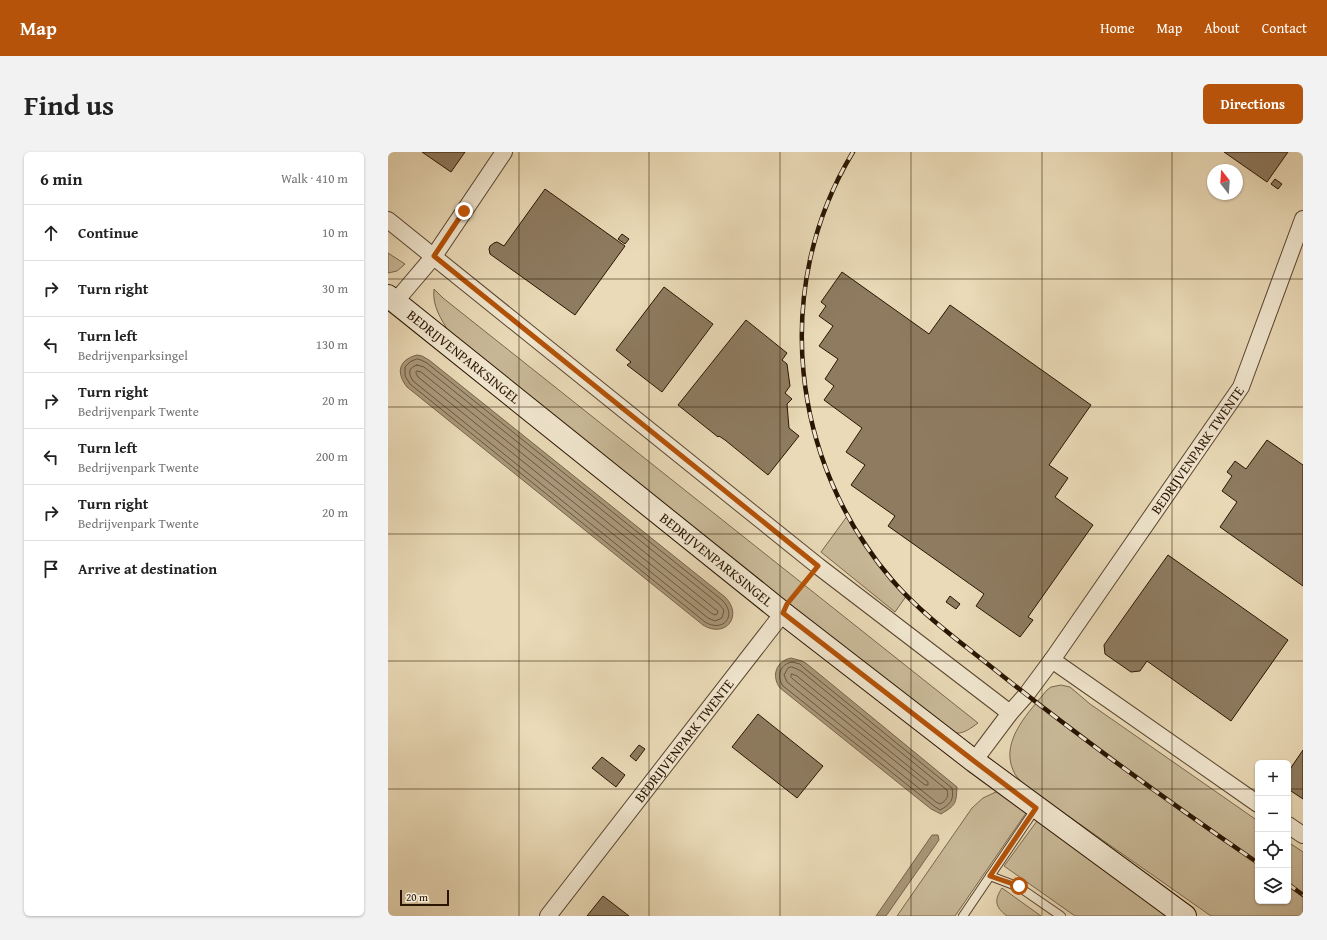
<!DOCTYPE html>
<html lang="en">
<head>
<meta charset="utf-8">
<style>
	:root { --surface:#fff; --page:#f2f2f2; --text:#222; --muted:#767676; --line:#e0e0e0; --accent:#b45309 }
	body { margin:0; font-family:"Gentium Book Plus",serif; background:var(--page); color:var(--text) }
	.controls { position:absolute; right:12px; bottom:12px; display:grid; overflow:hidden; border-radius:6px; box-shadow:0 1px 3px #0004 }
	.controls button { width:36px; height:36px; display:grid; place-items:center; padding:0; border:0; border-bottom:1px solid var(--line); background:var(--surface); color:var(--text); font:20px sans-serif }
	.compass { position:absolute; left:819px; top:12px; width:36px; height:36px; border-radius:50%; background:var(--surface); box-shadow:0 1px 3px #0004; rotate:343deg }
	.scale { position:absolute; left:12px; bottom:10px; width:49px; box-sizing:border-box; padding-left:4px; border:2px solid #2a1502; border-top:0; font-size:11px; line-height:14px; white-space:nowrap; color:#2a1502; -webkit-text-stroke:3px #f1e7d0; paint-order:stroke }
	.stop { position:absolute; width:12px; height:12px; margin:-9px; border:3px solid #b45309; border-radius:50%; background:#fff }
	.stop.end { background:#b45309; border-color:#fff; box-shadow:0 1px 4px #0008 }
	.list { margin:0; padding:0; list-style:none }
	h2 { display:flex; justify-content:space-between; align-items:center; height:52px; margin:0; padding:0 16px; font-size:17px }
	h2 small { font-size:13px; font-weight:400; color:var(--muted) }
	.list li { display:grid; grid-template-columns:26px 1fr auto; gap:12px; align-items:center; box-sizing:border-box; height:56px; padding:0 16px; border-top:1px solid var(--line) }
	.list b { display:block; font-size:15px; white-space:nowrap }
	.list p { margin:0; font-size:13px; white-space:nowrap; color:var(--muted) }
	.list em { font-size:13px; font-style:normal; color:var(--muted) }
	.icon { flex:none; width:22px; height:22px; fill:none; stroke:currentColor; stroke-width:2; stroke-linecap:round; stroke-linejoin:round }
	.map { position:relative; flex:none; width:915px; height:764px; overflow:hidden; border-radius:6px }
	header { display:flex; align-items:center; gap:24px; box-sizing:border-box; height:56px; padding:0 20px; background:var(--accent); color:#fff }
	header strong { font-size:19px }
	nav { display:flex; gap:22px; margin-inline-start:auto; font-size:14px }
	.intro { display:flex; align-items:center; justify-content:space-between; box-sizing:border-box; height:96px; padding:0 24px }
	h1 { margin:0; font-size:28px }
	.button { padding:10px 18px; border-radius:6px; background:var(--accent); color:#fff; font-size:14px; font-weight:700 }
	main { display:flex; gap:24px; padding:0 24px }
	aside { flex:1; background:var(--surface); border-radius:6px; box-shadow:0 1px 3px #0004 }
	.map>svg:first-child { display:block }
	.green { fill:#c9b998; stroke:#7a674d }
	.water { fill:#a99779; stroke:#766349 }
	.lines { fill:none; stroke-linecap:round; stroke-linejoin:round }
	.shore { stroke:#6a563e; stroke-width:1 }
	.building { fill:#8e7b60; stroke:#2a1502 }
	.lane-casing { stroke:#5a462f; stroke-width:10 }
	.street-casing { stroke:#5a462f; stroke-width:18 }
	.secondary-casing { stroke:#2a1502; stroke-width:24 }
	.path { stroke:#2a1502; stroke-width:2.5; stroke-dasharray:1 2; stroke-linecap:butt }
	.lane { stroke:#f1e7d0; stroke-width:8 }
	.street { stroke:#f1e7d0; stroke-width:16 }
	.secondary { stroke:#f1e7d0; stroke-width:22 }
	.rail-casing { stroke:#2a1502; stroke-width:4.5 }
	.rail { stroke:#f1e7d0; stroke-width:3; stroke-dasharray:9; stroke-linecap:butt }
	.route { stroke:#b45309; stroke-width:5 }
	.grid { fill:none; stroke:#2a1502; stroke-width:1; stroke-opacity:0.55 }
	.labels { text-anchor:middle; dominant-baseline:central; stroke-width:3; stroke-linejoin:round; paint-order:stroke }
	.street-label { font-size:14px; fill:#2a1502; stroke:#f1e7d0 }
</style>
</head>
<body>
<header>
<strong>Map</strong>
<nav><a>Home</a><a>Map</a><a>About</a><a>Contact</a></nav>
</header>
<div class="intro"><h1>Find us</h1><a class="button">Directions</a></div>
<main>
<aside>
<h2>6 min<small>Walk · 410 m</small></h2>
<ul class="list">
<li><svg class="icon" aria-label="ahead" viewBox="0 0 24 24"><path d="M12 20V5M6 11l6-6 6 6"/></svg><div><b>Continue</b></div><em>10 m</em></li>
<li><svg class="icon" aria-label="right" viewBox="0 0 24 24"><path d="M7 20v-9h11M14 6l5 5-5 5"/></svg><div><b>Turn right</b></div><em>30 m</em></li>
<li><svg class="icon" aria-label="left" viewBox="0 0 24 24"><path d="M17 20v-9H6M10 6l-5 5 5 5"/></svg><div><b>Turn left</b><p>Bedrijvenparksingel</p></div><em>130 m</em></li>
<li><svg class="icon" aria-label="right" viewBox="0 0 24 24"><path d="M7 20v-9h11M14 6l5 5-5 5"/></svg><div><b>Turn right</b><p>Bedrijvenpark Twente</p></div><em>20 m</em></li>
<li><svg class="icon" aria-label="left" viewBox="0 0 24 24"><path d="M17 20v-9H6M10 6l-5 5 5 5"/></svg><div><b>Turn left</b><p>Bedrijvenpark Twente</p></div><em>200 m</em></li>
<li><svg class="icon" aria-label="right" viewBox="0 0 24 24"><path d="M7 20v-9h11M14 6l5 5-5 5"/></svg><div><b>Turn right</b><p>Bedrijvenpark Twente</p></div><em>20 m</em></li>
<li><svg class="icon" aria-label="arrive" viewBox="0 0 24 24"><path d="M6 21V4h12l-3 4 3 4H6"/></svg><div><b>Arrive at destination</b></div></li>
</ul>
</aside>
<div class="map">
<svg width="915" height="764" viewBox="0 0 915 764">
	<rect width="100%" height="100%" fill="#eadab7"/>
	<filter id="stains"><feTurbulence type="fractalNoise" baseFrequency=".005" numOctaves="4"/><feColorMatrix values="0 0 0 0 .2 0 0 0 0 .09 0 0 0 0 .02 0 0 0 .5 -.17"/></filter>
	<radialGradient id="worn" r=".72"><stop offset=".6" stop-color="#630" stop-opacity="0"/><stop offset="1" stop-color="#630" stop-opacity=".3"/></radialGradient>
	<g class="green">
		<polygon points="0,101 17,112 9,119 0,121"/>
		<path d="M46,137l9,9 535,425c-14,10 -19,14 -36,5l-493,-396c-8,-13 -17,-26 -15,-43z"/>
		<polygon points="460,363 491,409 519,443 507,460 433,400"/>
		<path d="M673,533l9,2 20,17 168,117v80h30v-59l15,10v64h-92l-187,-131c-4,-5 -9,-9 -11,-15 -13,-30 17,-59 34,-80l4,-3z"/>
		<polygon points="610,639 638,661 567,764 509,764 584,656 595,646"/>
		<polygon points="649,669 782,764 687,764 616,714"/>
		<path d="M614,736l39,28h-34c-12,-9 -13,-16 -5,-28z"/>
	</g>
	<g class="water">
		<path d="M29,203l5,1 7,4 296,237c19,19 0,42 -22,28l-296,-238c-11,-14 -9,-27 10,-32z"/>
		<path d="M403,506l11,3 5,3 150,123c-1,17 -1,18 -16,27l-10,-5 -151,-121c-9,-12 -4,-27 11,-30z"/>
		<polygon points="544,683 550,683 551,688 498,764 488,764"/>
	</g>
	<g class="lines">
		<g class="shore">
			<path d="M29,207l4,1 6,3 295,237c16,16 1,33 -17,22l-295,-238 -5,-8v-9l5,-5z"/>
			<path d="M29,213l7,2 295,237 5,6 -2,8 -7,3 -7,-3 -295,-237c-5,-8 -5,-13 4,-16z"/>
			<polygon points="29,219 33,220 327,457 330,459 329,462 327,463 323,461 30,225 28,221"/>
			<path d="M404,510l8,2 4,4 148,120c2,12 -1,16 -12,22l-6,-4 -151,-120c-7,-10 -3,-22 9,-24z"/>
			<path d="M404,515l5,2 4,2 146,119c2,7 -1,11 -7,14l-4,-2 -149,-120 -3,-7 4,-7z"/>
			<polygon points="404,522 409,524 540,630 540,633 537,633 406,528 403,525"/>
		</g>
	</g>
	<g class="building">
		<polygon points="34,0 77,0 63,20"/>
		<polygon points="836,0 900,0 879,30"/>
		<polygon points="887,27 894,32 890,37 883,32"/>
		<polygon points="157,37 237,94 187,163 102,102 101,97 102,94 106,91 109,90 116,94"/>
		<polygon points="234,82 241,87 237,92 230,87"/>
		<polygon points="454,120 541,182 562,153 703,253 661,313 680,326 667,345 705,373 640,465 645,468 632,485 588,454 596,442 500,374 507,364 463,333 477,313 458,300 474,276 436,248 446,234 437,227 450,207 431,194 445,174 431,164 438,154 433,150"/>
		<polygon points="276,135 325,172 274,240 239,213 243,210 228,198"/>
		<polygon points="358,168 399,201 394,208 399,212 402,234 397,241 404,247 399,252 401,276 411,284 380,323 337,288 331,284 330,285 290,253"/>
		<polygon points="879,288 915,313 915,434 832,375 849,350 834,339 844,324 839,320 847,309 858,317"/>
		<polygon points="780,403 900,488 843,569 759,509 752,519 743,520 717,502 716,493"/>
		<polygon points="562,444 572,452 568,457 558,450"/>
		<polygon points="370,562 435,614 409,646 344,595"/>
		<polygon points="251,593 257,597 248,609 242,604"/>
		<polygon points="915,598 915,647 900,637 900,620"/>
		<polygon points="214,605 237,623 228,635 204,616"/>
		<polygon points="215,744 241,764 199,764"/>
	</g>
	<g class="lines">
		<g class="lane-casing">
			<g id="lane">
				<polyline points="602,724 631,735 673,764"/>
				<polyline points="575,764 648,656"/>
			</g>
		</g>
		<g class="street-casing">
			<g id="street">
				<polyline points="0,68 430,414 622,561"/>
				<polyline points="7,150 46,104 116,0"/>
				<polyline points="664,508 870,652"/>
				<path id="s1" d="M586,609l36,-48 16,-18 26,-35 189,-273 62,-168"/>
				<polyline points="900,673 915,683"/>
				<path id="s2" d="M160,764l235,-303"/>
			</g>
		</g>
		<g class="secondary-casing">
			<g id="secondary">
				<path id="s3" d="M0,144l395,317 191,148 211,155"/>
			</g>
		</g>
		<polyline class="path" points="404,446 420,426"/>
		<use href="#lane" class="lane"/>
		<use href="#street" class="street"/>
		<use href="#secondary" class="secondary"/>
		<g class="rail-casing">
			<g id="rail">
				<path d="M465,0c-82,135 -63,309 39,428 32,37 74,66 112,97 82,65 168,127 254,186"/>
				<polyline points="900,732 915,743"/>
			</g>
		</g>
		<use href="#rail" class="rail"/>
	</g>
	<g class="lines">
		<polyline class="route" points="76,59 46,104 430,414 399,452 395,461 586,609 648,656 602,724 631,734"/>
	</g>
	<path class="grid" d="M131,0v764M261,0v764M392,0v764M523,0v764M654,0v764M784,0v764M0,127h915M0,255h915M0,382h915M0,509h915M0,637h870M900,637h15"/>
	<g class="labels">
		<g class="street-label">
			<text stroke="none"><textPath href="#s3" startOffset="97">BEDRIJVENPARKSINGEL</textPath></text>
			<text stroke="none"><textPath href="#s1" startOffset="383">BEDRIJVENPARK TWENTE</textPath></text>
			<text stroke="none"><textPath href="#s3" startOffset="421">BEDRIJVENPARKSINGEL</textPath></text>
			<text stroke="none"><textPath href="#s2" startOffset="222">BEDRIJVENPARK TWENTE</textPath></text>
		</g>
	</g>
	<rect width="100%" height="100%" filter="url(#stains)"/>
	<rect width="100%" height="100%" fill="url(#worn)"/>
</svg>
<div class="controls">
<button>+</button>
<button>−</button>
<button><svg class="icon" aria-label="locate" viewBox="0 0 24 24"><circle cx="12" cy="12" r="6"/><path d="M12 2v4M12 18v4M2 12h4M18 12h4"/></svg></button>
<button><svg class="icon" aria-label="layers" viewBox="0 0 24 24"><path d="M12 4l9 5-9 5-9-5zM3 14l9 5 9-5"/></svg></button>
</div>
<svg class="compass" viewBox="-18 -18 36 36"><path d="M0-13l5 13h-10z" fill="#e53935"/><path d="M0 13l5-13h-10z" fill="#767676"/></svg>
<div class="scale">20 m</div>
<div class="stop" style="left:631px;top:734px"></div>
<div class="stop end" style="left:76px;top:59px"></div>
</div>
</main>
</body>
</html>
